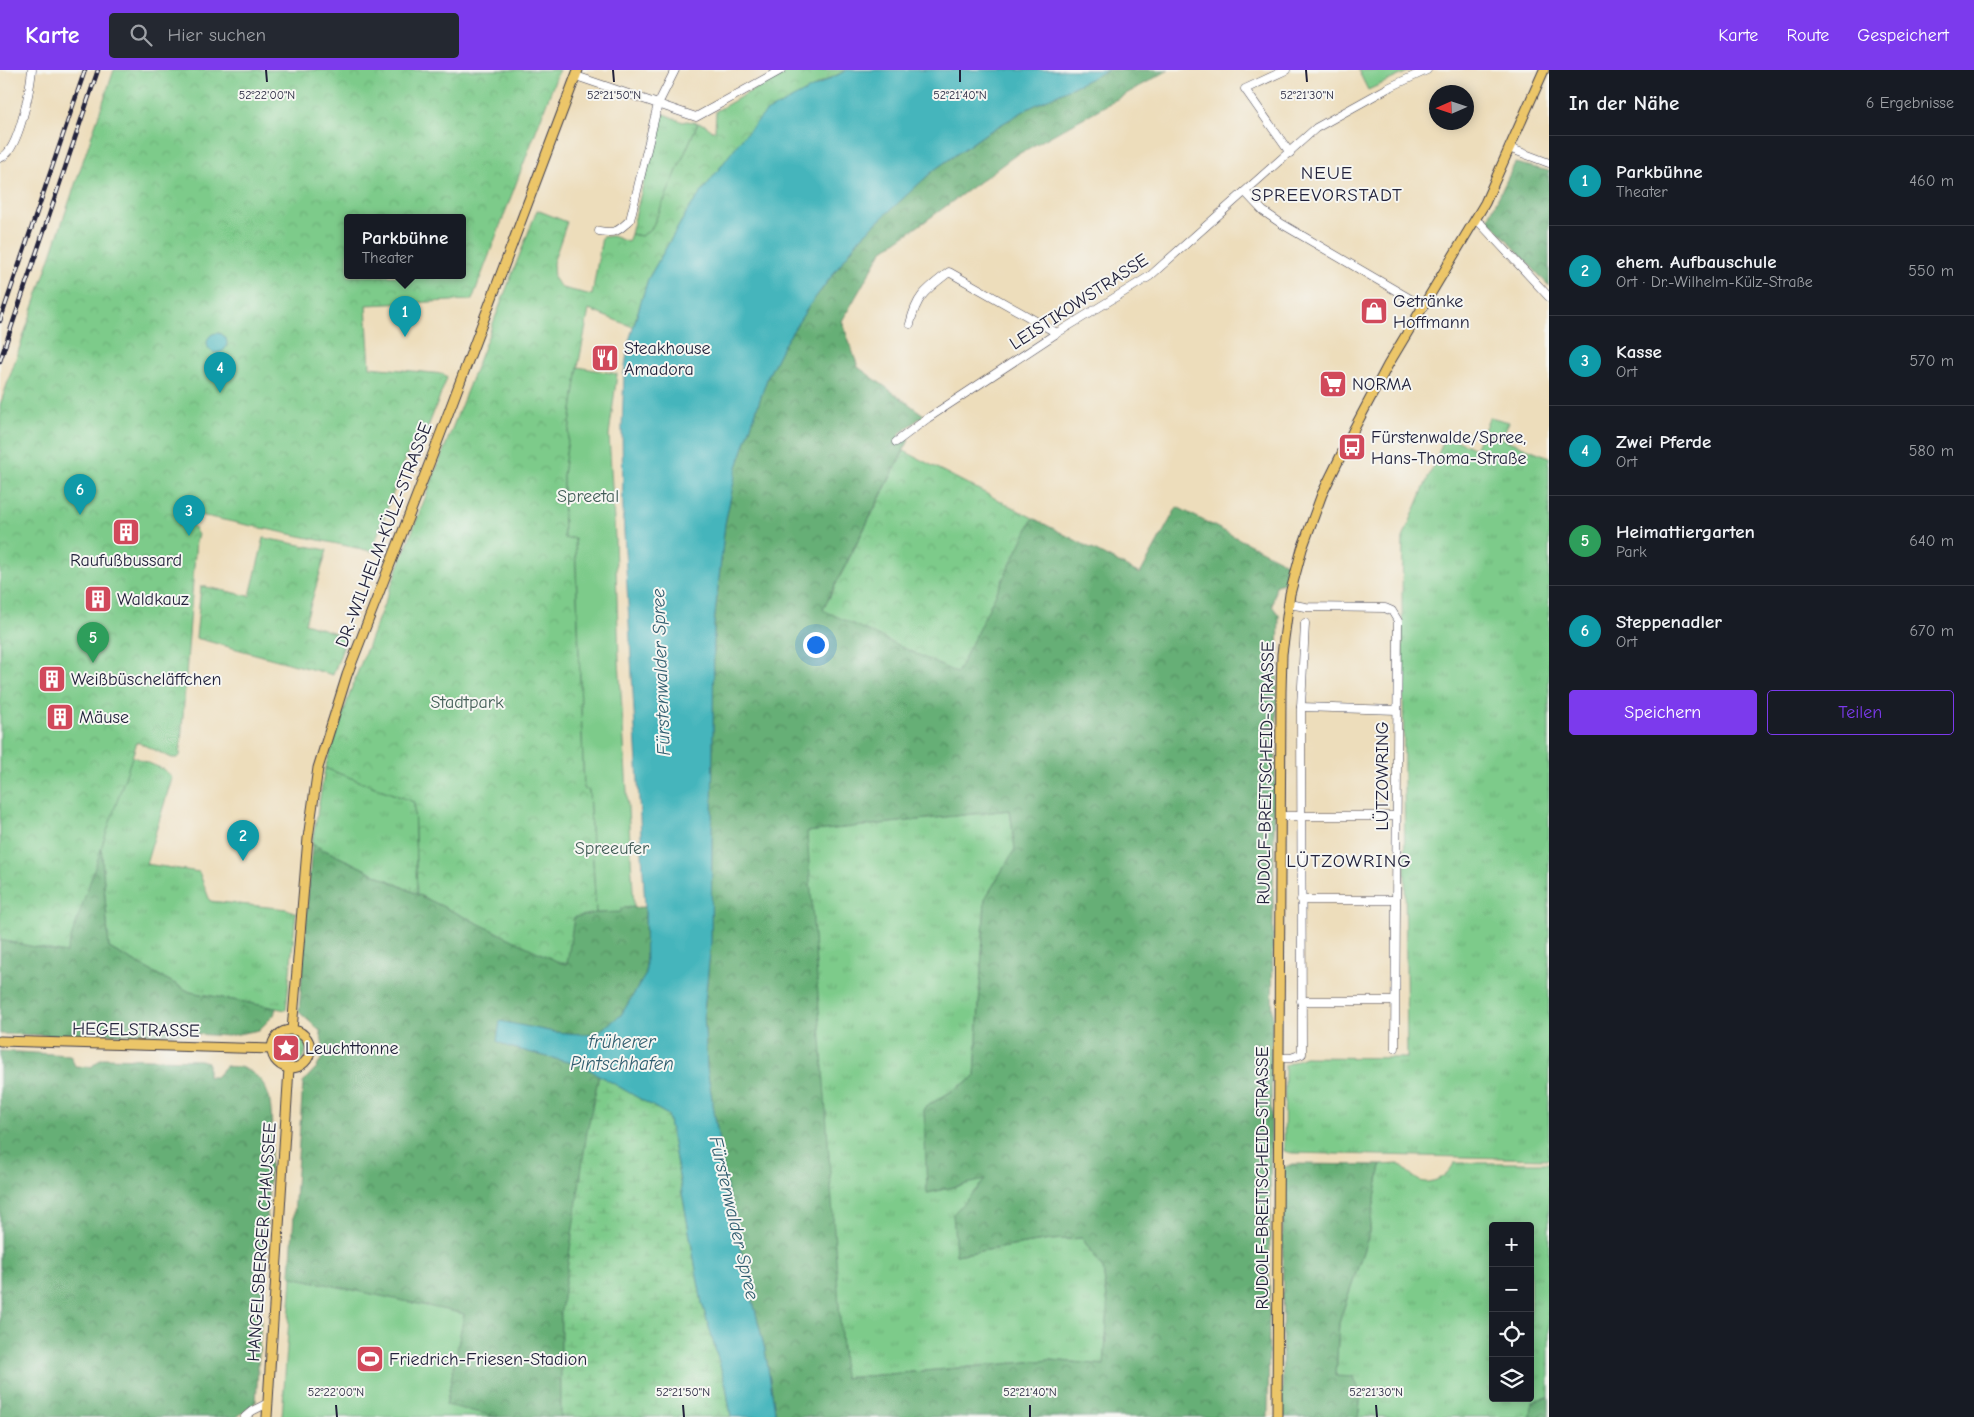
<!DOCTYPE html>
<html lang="de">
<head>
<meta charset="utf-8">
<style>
	:root { --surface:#171b24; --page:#242831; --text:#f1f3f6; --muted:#9ea1a6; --line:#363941; --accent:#7c3aed }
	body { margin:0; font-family:"Comic Neue",sans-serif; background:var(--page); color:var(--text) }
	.controls { position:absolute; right:15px; bottom:15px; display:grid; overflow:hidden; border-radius:5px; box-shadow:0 2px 12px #0003 }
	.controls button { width:45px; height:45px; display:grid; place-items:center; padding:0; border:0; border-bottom:1px solid var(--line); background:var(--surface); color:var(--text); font:25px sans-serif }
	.compass { position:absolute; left:1429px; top:15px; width:45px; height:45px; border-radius:50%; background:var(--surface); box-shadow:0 2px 12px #0003; rotate:267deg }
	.you { position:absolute; left:815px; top:574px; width:18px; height:18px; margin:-12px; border:4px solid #fff; border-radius:50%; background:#1a73e8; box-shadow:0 0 0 8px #1a73e833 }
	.badge { display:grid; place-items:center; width:32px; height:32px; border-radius:50%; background:var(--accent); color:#fff; font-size:16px; font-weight:700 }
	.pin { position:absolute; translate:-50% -41px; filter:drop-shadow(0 1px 2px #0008) }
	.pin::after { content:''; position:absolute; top:26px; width:18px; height:15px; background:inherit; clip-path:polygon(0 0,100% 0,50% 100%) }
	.popup { position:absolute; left:344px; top:144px; width:122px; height:65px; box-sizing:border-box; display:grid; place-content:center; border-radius:5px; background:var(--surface); filter:drop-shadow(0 1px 4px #0005); font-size:16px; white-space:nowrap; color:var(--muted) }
	.popup b { font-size:19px; color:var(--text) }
	.popup::after { content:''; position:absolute; left:50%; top:100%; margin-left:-10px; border:10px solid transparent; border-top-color:var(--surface) }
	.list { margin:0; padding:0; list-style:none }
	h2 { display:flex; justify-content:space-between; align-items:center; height:65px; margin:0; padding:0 20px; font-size:21px }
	h2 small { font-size:16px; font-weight:400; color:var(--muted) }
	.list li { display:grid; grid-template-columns:32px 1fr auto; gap:15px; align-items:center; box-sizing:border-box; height:90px; padding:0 20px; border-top:1px solid var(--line) }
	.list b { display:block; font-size:19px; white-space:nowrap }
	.list p { margin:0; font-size:16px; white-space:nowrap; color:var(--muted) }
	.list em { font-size:16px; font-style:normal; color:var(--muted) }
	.actions { display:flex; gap:10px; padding:15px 20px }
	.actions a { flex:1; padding:11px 0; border:1px solid var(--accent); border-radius:5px; text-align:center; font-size:18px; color:var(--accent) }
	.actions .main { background:var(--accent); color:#fff }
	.icon { flex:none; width:28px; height:28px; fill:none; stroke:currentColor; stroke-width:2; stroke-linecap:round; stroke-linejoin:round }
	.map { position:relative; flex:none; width:1549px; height:1347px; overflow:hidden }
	header { display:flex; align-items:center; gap:30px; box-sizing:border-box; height:70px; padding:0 25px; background:var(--accent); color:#fff }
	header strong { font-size:24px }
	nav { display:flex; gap:28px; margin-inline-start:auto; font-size:18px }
	.search { width:350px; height:45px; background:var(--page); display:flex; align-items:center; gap:12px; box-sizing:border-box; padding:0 18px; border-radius:5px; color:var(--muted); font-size:19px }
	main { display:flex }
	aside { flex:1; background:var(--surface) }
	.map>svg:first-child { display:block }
	.grass { fill:url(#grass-tufts); stroke:#507662; fill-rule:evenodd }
	.forest { fill:url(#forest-crowns); stroke:#446858; fill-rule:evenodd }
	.wetland { fill:url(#wetland-marsh); stroke:#507662 }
	.park { fill:url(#park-crowns); stroke:#507662; fill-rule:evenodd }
	.garden { fill:#7dcb8a; stroke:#507662 }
	.water { fill:#45b5bc; stroke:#346c7c }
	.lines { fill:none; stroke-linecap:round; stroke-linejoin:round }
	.minor-casing { stroke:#403e4e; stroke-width:9 }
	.major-casing { stroke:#403e4e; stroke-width:11 }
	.minor { stroke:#fff; stroke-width:8 }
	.major { stroke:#ecc669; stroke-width:9 }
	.rail-casing { stroke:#22223b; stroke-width:4.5 }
	.rail { stroke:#f6f6f2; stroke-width:2.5; stroke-dasharray:8; stroke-linecap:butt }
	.ticks { fill:none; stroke:#22223b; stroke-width:2 }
	.labels { text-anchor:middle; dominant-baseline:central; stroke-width:4; stroke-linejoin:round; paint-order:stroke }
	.poi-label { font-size:18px; fill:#22223b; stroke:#f6f6f2; text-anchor:start }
	.street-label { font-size:18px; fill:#22223b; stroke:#f6f6f2 }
	.park-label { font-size:18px; fill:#425d57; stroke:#f6f6f2 }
	.neighbourhood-label { font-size:19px; letter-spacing:1px; fill:#22223b; stroke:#f6f6f2 }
	.water-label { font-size:19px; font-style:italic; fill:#305d6f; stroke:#f6f6f2 }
	.ticks-label { font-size:12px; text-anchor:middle; fill:#22223b; stroke:#f6f6f2; stroke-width:4; stroke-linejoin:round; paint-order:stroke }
</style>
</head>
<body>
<header>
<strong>Karte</strong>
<div class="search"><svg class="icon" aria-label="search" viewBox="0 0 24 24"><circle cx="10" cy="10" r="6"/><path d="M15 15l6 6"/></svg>Hier suchen</div>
<nav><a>Karte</a><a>Route</a><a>Gespeichert</a></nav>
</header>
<main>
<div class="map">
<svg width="1549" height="1347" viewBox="0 0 1549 1347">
	<defs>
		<pattern id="grass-tufts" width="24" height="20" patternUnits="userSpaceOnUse" patternTransform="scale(1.25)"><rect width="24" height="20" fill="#7dcb8a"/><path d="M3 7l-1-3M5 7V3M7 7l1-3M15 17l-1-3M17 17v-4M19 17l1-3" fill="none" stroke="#6cae78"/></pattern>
		<pattern id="forest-crowns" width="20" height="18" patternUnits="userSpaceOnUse" patternTransform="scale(1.25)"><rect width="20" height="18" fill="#66af76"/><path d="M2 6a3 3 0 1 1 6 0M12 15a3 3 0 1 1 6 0" fill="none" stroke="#548e62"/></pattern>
		<pattern id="wetland-marsh" width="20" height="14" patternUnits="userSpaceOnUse" patternTransform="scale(1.25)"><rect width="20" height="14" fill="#7dcb8a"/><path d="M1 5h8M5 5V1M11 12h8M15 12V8" fill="none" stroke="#6cae78"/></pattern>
		<pattern id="park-crowns" width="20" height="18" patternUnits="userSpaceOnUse" patternTransform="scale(1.25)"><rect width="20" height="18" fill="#7dcb8a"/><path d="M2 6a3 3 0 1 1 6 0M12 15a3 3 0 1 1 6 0" fill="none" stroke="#6cae78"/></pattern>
	</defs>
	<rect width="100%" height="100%" fill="#f6f6f2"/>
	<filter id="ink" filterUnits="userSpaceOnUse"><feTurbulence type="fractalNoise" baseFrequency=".02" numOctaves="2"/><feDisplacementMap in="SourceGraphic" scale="10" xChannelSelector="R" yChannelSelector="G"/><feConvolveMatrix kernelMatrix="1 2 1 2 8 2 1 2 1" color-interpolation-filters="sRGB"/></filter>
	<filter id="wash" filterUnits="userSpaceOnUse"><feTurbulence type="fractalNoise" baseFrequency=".0096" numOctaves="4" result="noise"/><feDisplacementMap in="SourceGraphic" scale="20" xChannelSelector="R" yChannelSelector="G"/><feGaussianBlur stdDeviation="1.12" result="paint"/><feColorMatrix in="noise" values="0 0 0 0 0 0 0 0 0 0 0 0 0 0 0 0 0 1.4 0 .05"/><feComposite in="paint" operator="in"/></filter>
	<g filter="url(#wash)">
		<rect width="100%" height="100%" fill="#edddbb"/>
		<g class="grass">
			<polygon points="664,44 683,52 687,51 698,53 651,160 641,166 631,164 659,48"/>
			<polygon points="1490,347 1509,352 1501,368 1549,387 1549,1089 1292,1083 1284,1081 1285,995 1305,987 1407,988 1402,526 1403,468 1446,365 1475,379"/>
			<polygon points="132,686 165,700 172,708 146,794 199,802 210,831 287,839 296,843 286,940 190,922 109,878 101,775"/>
			<polygon points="325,698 414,732 417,824 312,774"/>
			<polygon points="1010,740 1015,779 985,829 975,1007 924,1038 928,1123 986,1109 956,1185 1050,1170 1082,1168 1103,1199 1108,1236 1105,1295 1050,1290 843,1308 804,762"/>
			<circle cx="291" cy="979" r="15"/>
			<path d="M1454,1093h95v234l-17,4 -1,16h-173l3,-22 -25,-18 3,-55 29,-85 13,-72 18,-1c6,5 13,12 19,16 13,7 31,-5 36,-17zM1493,1156h37v172h-37z"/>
		</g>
		<g class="forest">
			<path d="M1108,0h61l-156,87 -86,63 -45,31 -40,70 16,46 66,48 -26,20 11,5 -86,169 134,64 76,-155 107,56 37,-67 109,56 2,7 -4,13 -8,2 -4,21 7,9 -5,221 -6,581h-492l-11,-67 -27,-110 -13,-61 -18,-111 -3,-56 7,-70 3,-318 11,-100 12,-57 31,-91 15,-30 26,-40 52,-69 73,-67 51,-36 44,-26zM1010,740l5,39 -30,50 -10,178 -51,31 3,85 58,-13 -32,34 3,41 94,-15 32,-2 21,31 5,37 -4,59 -54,-5 -206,18 -37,-546z"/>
			<polygon points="1515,93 1549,101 1549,216 1488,149"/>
			<polygon points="312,774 561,893 567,893 574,847 596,843 620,842 620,838 645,837 646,904 621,945 594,965 554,962 500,952 498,971 509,977 583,996 599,1005 587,1062 561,1242 561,1347 497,1347 446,1335 464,1244 292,1207 290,1204 303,1012 317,997 322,988 323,976 320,961 299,942"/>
			<polygon points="101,775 109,878 190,922 276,938 274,945 259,960 228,966 178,963 154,965 107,964 87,959 79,966 0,964 0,870 66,883"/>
			<path d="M0,981l70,4 5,11 16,1 11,-9 98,2 8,2v15h8l10,-11c6,1 14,0 19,3 28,12 26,40 27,65l-16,268 -19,15h-237z"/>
			<polygon points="1292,1094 1381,1095 1368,1167 1339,1252 1336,1306 1354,1307 1361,1325 1358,1347 1282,1347 1283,1098"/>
			<polygon points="1549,1327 1549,1347 1531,1347 1532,1331"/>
		</g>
		<polygon class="wetland" points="599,1005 668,1045 702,1233 726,1316 731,1347 561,1347 561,1242 587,1062"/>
		<g class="park">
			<path d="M114,0h445l-87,230 -106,5 4,62 74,7 3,4 -28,72h-10l-34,92 3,4 -3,4 -4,1 -176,-37 -3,11 6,10 -2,5 -16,216 -3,2h-5l-35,-16 -71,211 -66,-13v-535zM348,148h114v58h-114z"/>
			<polygon points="788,0 847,0 816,15 688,140 648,209 633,257 589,240 578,297 563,406 564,468 575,468 584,719 589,719 596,843 574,847 567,893 561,893 417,824 414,732 325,698 353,614 537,140 567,152 553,193 554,209 562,218 592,225 602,167 612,166 628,172 631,164 641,166 651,160 698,53 706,55 711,61 715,60 716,41"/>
			<polygon points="904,381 1033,448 957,603 823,540"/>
			<polygon points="264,468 327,480 305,553 347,567 333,605 196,568 201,516 250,526"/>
		</g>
		<g class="garden">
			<polygon points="1358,0 1412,0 1368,20"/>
			<polygon points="578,297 617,304 609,365 615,468 619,590 634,837 621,838 621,842 596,843 589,720 584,719 575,468 564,468 563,406"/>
			<polygon points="292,1207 464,1244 446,1335 497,1347 282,1347"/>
		</g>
		<g class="water">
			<polygon points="847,0 1108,0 1029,38 985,64 934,100 861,167 809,236 783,276 768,306 737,397 725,454 714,554 711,872 704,942 707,998 725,1109 738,1170 765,1280 776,1347 731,1347 726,1316 702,1233 668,1045 583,996 509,977 497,971 500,951 554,962 594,965 621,945 646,904 645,837 623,445 622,358 624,303 629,271 648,209 688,140 743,67 766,42"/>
			<circle cx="217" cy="273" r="10"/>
		</g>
	</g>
	<g filter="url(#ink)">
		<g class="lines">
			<g class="minor-casing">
				<g id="minor">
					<polyline points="1286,0 1245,19 1290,83"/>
					<polyline points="576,6 696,47 781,0"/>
					<polyline points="1509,78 1549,93"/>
					<path d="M0,88c19,-5 30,-70 32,-88"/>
					<polyline points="1245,122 1263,141 1282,154 1424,237"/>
					<polyline points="1475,150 1481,154 1549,227"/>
					<path d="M599,161c17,3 19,0 31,-11l28,-116 17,-34"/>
					<path d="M910,254c7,-29 16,-34 39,-52l108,61"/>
					<polyline points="896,372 928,348 1057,263 1150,206 1316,58 1388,18 1427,0"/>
					<polyline points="1288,534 1306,537 1385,538 1392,541 1398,551 1395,978"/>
					<polyline points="1301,637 1397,640"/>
					<polyline points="1281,746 1396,746"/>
					<polyline points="1301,830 1395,830"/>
					<polyline points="1301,931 1394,931"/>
					<polyline points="1279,988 1291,988 1302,984 1301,637 1305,553"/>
					<polyline points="245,1347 252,1341 268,1333"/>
				</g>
			</g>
			<g class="major-casing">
				<g id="major">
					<circle cx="291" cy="979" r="19"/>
					<polyline points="292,960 308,768 318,698 347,605 431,389 578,0"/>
					<polyline points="0,971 272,979"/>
					<polyline points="267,1347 289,998"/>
					<polyline points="1277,1347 1281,622 1282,584 1290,524 1302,479 1322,424 1355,357 1388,295 1485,133 1544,0"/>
				</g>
			</g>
			<use href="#minor" class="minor"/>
			<use href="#major" class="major"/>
			<g class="rail-casing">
				<g id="rail">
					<polyline points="0,251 85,0"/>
					<polyline points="0,291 98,0"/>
				</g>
			</g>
			<use href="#rail" class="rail"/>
		</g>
	</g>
	<path class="ticks" d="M266,0l1,12M613,0l1,12M960,0v12M1306,0l1,12M336,1335l1,12M683,1335l1,12M1030,1335v12M1376,1335l1,12"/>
	<defs>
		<g id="shop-square" transform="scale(1.4375)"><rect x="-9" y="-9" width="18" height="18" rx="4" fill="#d1495b" stroke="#f6f6f2"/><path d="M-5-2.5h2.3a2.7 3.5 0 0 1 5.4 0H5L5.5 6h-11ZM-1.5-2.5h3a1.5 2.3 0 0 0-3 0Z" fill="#fff"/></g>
		<g id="restaurant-square" transform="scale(1.4375)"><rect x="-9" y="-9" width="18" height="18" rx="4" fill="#d1495b" stroke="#f6f6f2"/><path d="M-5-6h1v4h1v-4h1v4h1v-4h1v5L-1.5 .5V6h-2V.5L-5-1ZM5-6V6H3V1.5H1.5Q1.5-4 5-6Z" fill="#fff"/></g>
		<g id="supermarket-square" transform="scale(1.4375)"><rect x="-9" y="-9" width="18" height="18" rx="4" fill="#d1495b" stroke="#f6f6f2"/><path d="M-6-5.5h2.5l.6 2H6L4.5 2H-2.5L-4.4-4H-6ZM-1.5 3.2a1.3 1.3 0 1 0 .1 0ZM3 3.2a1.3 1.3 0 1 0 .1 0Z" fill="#fff"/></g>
		<g id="bus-square" transform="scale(1.4375)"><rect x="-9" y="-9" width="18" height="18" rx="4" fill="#d1495b" stroke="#f6f6f2"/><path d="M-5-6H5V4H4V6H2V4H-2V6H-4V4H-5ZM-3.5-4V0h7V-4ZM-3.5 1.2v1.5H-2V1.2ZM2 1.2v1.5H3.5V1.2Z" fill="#fff"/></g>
		<g id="building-square" transform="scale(1.4375)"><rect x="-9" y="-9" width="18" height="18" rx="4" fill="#d1495b" stroke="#f6f6f2"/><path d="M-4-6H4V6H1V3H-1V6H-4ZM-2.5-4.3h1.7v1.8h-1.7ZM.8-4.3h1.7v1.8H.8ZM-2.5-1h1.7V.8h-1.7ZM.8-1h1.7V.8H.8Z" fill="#fff"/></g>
		<g id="sight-square" transform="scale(1.4375)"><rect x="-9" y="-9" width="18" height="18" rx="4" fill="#d1495b" stroke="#f6f6f2"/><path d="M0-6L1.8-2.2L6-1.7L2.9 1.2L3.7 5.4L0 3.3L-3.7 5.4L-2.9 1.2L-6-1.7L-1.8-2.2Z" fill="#fff"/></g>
		<g id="stadium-square" transform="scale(1.4375)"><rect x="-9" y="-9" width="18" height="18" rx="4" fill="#d1495b" stroke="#f6f6f2"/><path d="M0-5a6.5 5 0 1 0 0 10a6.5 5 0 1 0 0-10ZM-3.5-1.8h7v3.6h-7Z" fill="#fff"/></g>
	</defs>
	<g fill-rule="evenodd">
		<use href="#shop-square" x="1374" y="241"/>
		<use href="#restaurant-square" x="605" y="288"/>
		<use href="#supermarket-square" x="1333" y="314"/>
		<use href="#bus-square" x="1352" y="377"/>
		<use href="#building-square" x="126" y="462"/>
		<use href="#building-square" x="98" y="529"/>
		<use href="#building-square" x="52" y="609"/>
		<use href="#building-square" x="60" y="647"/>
		<use href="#sight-square" x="286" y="978"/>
		<use href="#stadium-square" x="370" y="1289"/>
	</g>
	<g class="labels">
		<g class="poi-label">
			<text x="1393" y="231">Getränke<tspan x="1393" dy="21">Hoffmann</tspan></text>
			<text x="624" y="278">Steakhouse<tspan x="624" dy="21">Amadora</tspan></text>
			<text x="1352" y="314">NORMA</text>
			<text x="1371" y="367">Fürstenwalde/Spree,<tspan x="1371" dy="21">Hans-Thoma-Straße</tspan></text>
			<text x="126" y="490" text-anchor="middle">Raufußbussard</text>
			<text x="117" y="529">Waldkauz</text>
			<text x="71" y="609">Weißbüscheläffchen</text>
			<text x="79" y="647">Mäuse</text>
			<text x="305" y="978">Leuchttonne</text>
			<text x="389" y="1289">Friedrich-Friesen-Stadion</text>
		</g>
		<g class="street-label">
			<text transform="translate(1079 232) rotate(-33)">LEISTIKOWSTRASSE</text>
			<text transform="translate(384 465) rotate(-69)">DR.-WILHELM-KÜLZ-STRASSE</text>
			<text transform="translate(1266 703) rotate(-89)">RUDOLF-BREITSCHEID-STRASSE</text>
			<text transform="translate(1382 706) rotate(-90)">LÜTZOWRING</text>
			<text transform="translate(136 960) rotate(1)">HEGELSTRASSE</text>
			<text transform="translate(1262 1108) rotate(-90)">RUDOLF-BREITSCHEID-STRASSE</text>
			<text transform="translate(262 1172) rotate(-86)">HANGELSBERGER CHAUSSEE</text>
		</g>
		<g class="park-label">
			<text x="588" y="426">Spreetal</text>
			<text x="467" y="632">Stadtpark</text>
			<text x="612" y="778">Spreeufer</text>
		</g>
		<g class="neighbourhood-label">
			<text x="1327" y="103">NEUE<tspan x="1327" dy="22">SPREEVORSTADT</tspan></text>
			<text x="1349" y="791">LÜTZOWRING</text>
		</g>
		<g class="water-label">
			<text transform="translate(661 602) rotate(-92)">Fürstenwalder Spree</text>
			<text x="622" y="972">früherer<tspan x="622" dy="22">Pintschhafen</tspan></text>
			<text transform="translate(734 1148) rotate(77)">Fürstenwalder Spree</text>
		</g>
	</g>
	<g class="ticks-label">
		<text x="267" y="29">52°22'00"N</text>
		<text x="614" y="29">52°21'50"N</text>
		<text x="960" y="29">52°21'40"N</text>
		<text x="1307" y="29">52°21'30"N</text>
		<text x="336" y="1326">52°22'00"N</text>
		<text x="683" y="1326">52°21'50"N</text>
		<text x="1030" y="1326">52°21'40"N</text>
		<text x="1376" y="1326">52°21'30"N</text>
	</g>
</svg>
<div class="controls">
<button>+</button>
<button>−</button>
<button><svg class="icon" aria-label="locate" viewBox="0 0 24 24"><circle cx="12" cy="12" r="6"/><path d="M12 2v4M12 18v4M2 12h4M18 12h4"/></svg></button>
<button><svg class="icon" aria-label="layers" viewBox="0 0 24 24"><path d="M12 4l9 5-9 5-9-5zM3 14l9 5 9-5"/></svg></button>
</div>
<svg class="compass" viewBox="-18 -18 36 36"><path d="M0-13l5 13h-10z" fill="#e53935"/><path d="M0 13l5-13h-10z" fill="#9ea1a6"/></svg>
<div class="you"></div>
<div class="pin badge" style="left:405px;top:267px;background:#0f9aa8">1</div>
<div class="popup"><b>Parkbühne</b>Theater</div>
<div class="pin badge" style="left:243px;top:791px;background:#0f9aa8">2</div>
<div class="pin badge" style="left:189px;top:466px;background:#0f9aa8">3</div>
<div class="pin badge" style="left:220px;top:323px;background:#0f9aa8">4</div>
<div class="pin badge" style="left:93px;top:593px;background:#2e9e5b">5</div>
<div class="pin badge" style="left:80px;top:445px;background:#0f9aa8">6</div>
</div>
<aside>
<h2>In der Nähe<small>6 Ergebnisse</small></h2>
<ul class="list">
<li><span class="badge" style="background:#0f9aa8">1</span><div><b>Parkbühne</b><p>Theater</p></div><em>460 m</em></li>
<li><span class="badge" style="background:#0f9aa8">2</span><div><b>ehem. Aufbauschule</b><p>Ort · Dr.-Wilhelm-Külz-Straße</p></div><em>550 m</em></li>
<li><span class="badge" style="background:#0f9aa8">3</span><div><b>Kasse</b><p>Ort</p></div><em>570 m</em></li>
<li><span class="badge" style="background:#0f9aa8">4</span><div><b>Zwei Pferde</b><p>Ort</p></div><em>580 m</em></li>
<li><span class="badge" style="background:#2e9e5b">5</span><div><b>Heimattiergarten</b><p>Park</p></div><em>640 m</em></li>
<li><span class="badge" style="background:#0f9aa8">6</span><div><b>Steppenadler</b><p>Ort</p></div><em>670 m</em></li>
</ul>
<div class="actions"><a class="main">Speichern</a><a>Teilen</a></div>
</aside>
</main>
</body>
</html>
